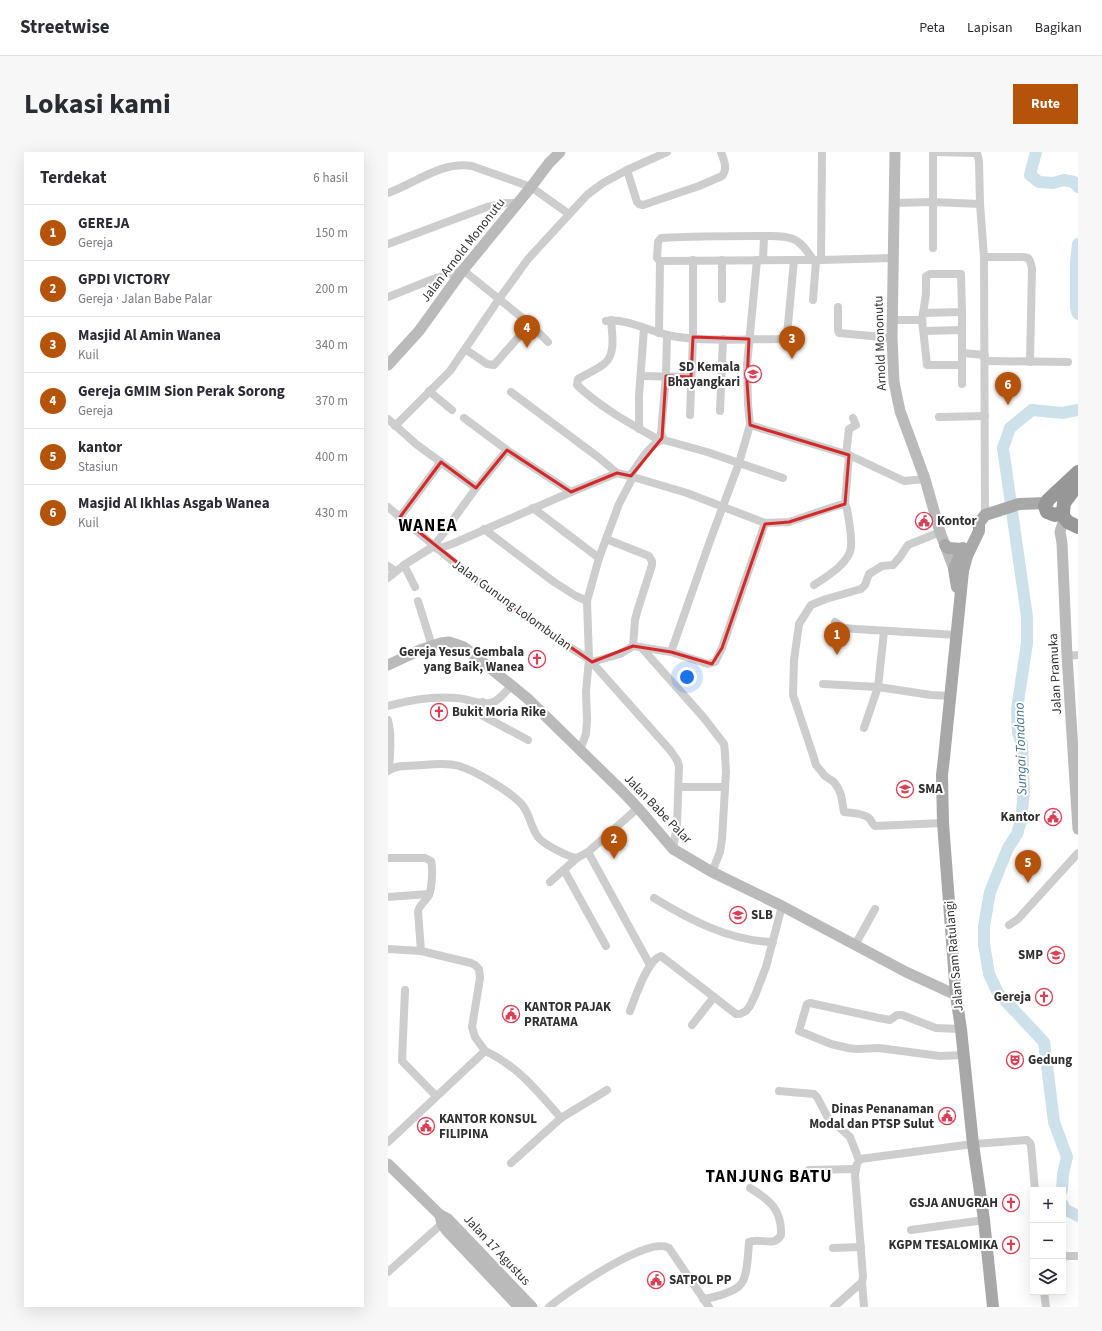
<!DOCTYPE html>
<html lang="id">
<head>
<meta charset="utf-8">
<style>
	:root { --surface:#fff; --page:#f7f7f7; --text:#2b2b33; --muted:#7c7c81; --line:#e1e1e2; --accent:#b45309 }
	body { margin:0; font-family:"Source Sans 3",sans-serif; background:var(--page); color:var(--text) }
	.controls { position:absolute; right:12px; bottom:12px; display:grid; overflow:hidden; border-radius:0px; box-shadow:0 4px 16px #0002 }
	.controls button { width:36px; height:36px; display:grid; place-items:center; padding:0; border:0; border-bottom:1px solid var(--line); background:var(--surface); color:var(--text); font:20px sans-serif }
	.you { position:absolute; left:299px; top:525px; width:14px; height:14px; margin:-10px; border:3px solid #fff; border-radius:50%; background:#1a73e8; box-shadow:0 0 0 6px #1a73e833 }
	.badge { display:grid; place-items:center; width:26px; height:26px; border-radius:50%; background:var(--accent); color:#fff; font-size:13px; font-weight:700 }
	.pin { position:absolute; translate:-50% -33px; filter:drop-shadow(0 1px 2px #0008) }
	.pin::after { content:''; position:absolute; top:21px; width:14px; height:12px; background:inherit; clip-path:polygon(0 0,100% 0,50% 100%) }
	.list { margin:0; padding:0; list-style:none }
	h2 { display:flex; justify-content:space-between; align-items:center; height:52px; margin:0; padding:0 16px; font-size:17px }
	h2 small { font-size:13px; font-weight:400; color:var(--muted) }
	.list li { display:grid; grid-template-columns:26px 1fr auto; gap:12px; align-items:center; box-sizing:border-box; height:56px; padding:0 16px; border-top:1px solid var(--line) }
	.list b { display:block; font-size:15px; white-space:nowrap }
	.list p { margin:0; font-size:13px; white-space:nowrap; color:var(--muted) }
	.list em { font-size:13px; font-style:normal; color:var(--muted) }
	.icon { flex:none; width:22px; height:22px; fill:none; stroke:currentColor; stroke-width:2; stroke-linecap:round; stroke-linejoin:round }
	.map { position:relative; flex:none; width:690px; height:1155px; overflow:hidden; border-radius:0px }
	header { display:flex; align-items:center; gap:24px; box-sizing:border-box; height:56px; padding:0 20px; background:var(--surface); border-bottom:1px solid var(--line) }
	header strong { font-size:19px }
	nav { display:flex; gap:22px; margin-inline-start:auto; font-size:14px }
	.intro { display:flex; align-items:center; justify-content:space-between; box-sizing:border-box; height:96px; padding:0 24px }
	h1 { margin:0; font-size:28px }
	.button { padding:10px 18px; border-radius:0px; background:var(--accent); color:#fff; font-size:14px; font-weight:700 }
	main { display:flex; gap:24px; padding:0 24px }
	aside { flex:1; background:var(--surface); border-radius:0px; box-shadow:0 4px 16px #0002 }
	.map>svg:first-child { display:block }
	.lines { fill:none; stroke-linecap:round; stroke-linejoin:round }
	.river { stroke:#cde1ea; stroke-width:12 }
	.street { stroke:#cdcdcd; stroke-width:8 }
	.secondary { stroke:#bababa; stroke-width:11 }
	.primary { stroke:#a8a8a8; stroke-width:12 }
	.highway { stroke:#979797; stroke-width:14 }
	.marked { fill:none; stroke:#d62828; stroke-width:3; stroke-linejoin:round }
	.labels { text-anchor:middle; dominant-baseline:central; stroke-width:4; stroke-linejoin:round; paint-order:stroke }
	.street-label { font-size:13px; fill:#303030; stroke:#fff }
	.poi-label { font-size:13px; font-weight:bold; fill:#303030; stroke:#fff; text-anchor:end }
	.water-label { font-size:14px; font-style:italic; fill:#43758d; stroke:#fff }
	.district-label { font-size:17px; font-weight:bold; letter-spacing:1px; fill:#000; stroke:#fff }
</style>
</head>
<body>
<header>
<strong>Streetwise</strong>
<nav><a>Peta</a><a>Lapisan</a><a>Bagikan</a></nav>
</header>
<div class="intro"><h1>Lokasi kami</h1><a class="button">Rute</a></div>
<main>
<aside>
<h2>Terdekat<small>6 hasil</small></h2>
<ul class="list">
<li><span class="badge">1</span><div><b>GEREJA</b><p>Gereja</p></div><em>150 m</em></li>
<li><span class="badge">2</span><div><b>GPDI VICTORY</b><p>Gereja · Jalan Babe Palar</p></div><em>200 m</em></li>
<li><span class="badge">3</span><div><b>Masjid Al Amin Wanea</b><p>Kuil</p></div><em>340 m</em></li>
<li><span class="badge">4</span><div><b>Gereja GMIM Sion Perak Sorong</b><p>Gereja</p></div><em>370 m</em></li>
<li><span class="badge">5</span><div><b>kantor</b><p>Stasiun</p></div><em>400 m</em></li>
<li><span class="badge">6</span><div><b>Masjid Al Ikhlas Asgab Wanea</b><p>Kuil</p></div><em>430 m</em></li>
</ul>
</aside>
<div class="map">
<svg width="690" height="1155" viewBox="0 0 690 1155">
	<rect width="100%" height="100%" fill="#fff"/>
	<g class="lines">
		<g class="river">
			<polyline points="648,0 642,23 651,30 665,31 676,28 686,30 690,35"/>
			<polyline points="690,92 688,110 688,156 690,162"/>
			<polyline points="674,1038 675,1022 679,1005 666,970 656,890 610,841 601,822 596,792 596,774 602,740 620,696 629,682 633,669 636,639 634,592 630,580 629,557 639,491 639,465 615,296 622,276 644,258 675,261 690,258"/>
			<polyline points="675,1053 676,1057 690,1064"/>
		</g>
		<g class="street">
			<polyline points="434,0 433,108 505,106"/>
			<polyline points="545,0 589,1 591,9 592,52"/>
			<polyline points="545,0 545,96"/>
			<path d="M239,18l10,32 2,2 4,1 56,-19 23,-10c6,-7 2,-16 -1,-24"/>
			<path d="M0,41c28,-10 53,-32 84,-27l59,21 38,27"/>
			<polyline points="506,51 544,50 592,52 596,105 597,363"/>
			<polyline points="0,92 99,55 118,51 130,51"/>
			<polyline points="596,105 635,105 640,106 642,109 644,116 642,210"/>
			<polyline points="334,108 334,147"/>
			<polyline points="375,108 376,84"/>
			<path d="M426,109c-5,-7 -12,-19 -21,-22 -9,-4 -20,-3 -30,-3 -34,0 -68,0 -102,2l-3,4 -1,16 3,3 134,-1h27"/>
			<polyline points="0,145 45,127 75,118 111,147 140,107 199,43 215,31 239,18 279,0"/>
			<polyline points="425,148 428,109"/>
			<polyline points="450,155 450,178 451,181 504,186"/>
			<polyline points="535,161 574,160 573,122 542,122 538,124 538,142 534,168 539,213 574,213"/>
			<path d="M223,168c1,13 5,34 -6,43 -8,7 -19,11 -27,16l-1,6c24,23 54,39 82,55"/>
			<polyline points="504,168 534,168"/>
			<path d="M218,169c23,-3 43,11 66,15 34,6 75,3 111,3l4,-4 7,-75"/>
			<polyline points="574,178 574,160"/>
			<polyline points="536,179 574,178 574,232"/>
			<polyline points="271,181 272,109"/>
			<polyline points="77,197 99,212 106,213 142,172"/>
			<polyline points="574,201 597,203"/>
			<polyline points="597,209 680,210"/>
			<polyline points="253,224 303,225"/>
			<polyline points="41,239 64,258"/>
			<polyline points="123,240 210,305 229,321"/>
			<polyline points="332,259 335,187"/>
			<polyline points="302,263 305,185 305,108"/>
			<polyline points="551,265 597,264"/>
			<polyline points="76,266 119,298 183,340"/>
			<polyline points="0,267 28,292 88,336"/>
			<polyline points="362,273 461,303 516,329 537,327"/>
			<polyline points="7,274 62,219 111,147 142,172 160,190"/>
			<polyline points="251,277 251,244 256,176"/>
			<polyline points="276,288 273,281 278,224 279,183"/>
			<polyline points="458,302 461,277 468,273 465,266"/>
			<polyline points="245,325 299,341 377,371 401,370 448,354 457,352"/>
			<polyline points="0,355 62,407 104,440 170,488 201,507 282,598 289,608 291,614 289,674 285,697"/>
			<polyline points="145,356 211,406"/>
			<polyline points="12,365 53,310"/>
			<polyline points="96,377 166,430 188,444 199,449"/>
			<path d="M552,380l-32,13 -8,12 -7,8 -11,1 -13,8 -4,11 -4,4 -35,10 -15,6 -12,19 -5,36 -1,35 20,60 3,10 9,11 9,6 4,6 3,7 3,17c8,1 19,1 25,6 3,3 3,6 6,8l68,-3"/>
			<polyline points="218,387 261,404 264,409 264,413 249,460 247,468 245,494"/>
			<polyline points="49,397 64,392 183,340 229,321 242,324"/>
			<polyline points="16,413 27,435"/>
			<polyline points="0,414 7,419"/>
			<polyline points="0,426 16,413 46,394 88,336 119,298"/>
			<path d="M426,433c12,-8 36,-22 37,-38 1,-12 -2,-26 -4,-38l-2,-5 4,-49"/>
			<polyline points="30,449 44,494"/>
			<polyline points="447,470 456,476 468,477 569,483"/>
			<polyline points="253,495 316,566 336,592 337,601 338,620 334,687 332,700 324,720"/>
			<polyline points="283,500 322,389 351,311 362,273 360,252 359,213 369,108"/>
			<polyline points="679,504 690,503"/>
			<polyline points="204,510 232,502 245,494 283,500 320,512 327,510 334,496 377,371"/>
			<polyline points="435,532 490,535 543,543 563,544"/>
			<polyline points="95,550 92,556 92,561 95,564 140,588"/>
			<path d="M0,554c22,-6 45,-10 68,-8 10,0 24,7 34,5 8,-1 16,-12 21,-17"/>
			<path d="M0,568c4,16 2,33 1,50"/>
			<polyline points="476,576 490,535 496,479"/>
			<path d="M192,598l6,-16 1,-13 -1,-30 3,-32 -2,-58 12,-43 20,-54 14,-27 -3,-1c7,-10 21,-35 34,-36l43,12 76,26"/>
			<path d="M0,619c8,-7 25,-5 35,-6 11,-1 26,-2 36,1 17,5 54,27 64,40 7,9 8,22 15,31 5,7 30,20 39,21l11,-6 50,-44"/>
			<polyline points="291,635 337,635"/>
			<polyline points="200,700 262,813"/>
			<path d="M0,706h37l6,3c2,7 1,27 -2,34 -3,6 -9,9 -11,16l3,40 50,12 4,2 4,4 1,9 -8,49 3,10 10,14 -97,91"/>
			<polyline points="176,718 218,794"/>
			<polyline points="162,730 189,706"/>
			<polyline points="0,745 41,742"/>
			<path d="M266,746c36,22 76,43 119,44"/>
			<polyline points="621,773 630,767 690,701"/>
			<polyline points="467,793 487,757"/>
			<polyline points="0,797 33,799"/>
			<polyline points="17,838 14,909 48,944"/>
			<path d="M242,859c5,-13 17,-51 31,-55l75,58h4l6,-3 4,-5 6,-13 10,-26 16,-61"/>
			<polyline points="304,873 326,845"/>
			<polyline points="573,877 548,876 514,863 509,863 502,868 491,866 422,851 419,852 418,855 411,879 443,892 460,896 469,897 491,896 552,904 576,903"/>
			<path d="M97,899c32,14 53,41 76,67l-50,45"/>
			<polyline points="391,939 426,942 429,945 441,968 450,974 462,985 471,1008"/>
			<polyline points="173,966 219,938"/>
			<polyline points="421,1018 467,1017"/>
			<polyline points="523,1078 596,1068"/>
			<polyline points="445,1096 473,1095"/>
			<polyline points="675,1104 690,1104"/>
			<polyline points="0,1120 58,1068"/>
			<polyline points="474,1130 476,1155"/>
			<polyline points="656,1140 658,1155"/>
			<path d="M315,1147c10,-1 32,-7 38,-15 7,-8 7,-32 8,-42 11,-5 25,6 32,-7 1,-25 -11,-35 -31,-47"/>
			<path d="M161,1155c17,-14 99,-72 120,-59l40,59"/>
			<polyline points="446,1155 474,1130 475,1125 467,1023 469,1012 472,1007 585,992 639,988 642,991 643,994 647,1038"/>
		</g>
		<g class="secondary">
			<polyline points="507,0 504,186 506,230 512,259 537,327 552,380 566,417"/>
			<polyline points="0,213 31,179 75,118 143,35 161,11 172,0"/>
			<polyline points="676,367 672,380 674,391 679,504 690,677"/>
			<polyline points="0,513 32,498 53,491 61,490 76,495 139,546 233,638 250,656 285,697 324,720 394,754 518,820 568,843"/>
			<polyline points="0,1012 52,1063 60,1067 144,1155"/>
			<polyline points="52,1063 54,1072 59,1079 131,1155"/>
		</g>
		<g class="primary">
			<polyline points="557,393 560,396 574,397"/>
			<polyline points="569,435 566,417 575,396"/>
			<polyline points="605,1155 596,1068 585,992 573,877 568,843 555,671 554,623 556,606 575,419 579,404 591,379 591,371 597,363 631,352 658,351"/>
		</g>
		<g class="highway">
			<polyline points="690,320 660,348 657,354 659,360 667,363 675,360 676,351 690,332"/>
			<polyline points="673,362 680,370 690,375"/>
		</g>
	</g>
	<path class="marked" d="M305,185l56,2 -2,43 3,43 99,30 -4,49 -56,18 -24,2 -43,124 -10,16 -41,-12 -38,-6 -41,16 -75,-52 -117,-93 41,-55 35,26 31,-38 64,42 46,-19 14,3 31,-38 4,-62 25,1z"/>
	<defs>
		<g id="school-ring" transform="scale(0.9)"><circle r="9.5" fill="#fff" stroke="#d94056" stroke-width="1.5"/><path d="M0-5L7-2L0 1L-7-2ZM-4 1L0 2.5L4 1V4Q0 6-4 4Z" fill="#d94056"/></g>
		<g id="civic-ring" transform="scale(0.9)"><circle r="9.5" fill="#fff" stroke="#d94056" stroke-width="1.5"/><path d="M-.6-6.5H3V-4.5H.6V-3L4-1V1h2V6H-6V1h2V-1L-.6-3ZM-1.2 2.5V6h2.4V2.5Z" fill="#d94056"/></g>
		<g id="church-ring" transform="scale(0.9)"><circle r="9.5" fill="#fff" stroke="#d94056" stroke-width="1.5"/><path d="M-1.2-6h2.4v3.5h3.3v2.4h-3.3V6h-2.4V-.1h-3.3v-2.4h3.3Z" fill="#d94056"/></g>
		<g id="theatre-ring" transform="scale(0.9)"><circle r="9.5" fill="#fff" stroke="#d94056" stroke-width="1.5"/><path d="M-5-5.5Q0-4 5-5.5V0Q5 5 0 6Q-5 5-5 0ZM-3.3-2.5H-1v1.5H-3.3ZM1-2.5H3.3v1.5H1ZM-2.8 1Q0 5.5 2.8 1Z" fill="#d94056"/></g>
	</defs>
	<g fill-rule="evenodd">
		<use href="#school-ring" x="365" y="222"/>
		<use href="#civic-ring" x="536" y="369"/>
		<use href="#church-ring" x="149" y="507"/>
		<use href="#church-ring" x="51" y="560"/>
		<use href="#school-ring" x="517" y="637"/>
		<use href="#civic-ring" x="665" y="665"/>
		<use href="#school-ring" x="350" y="763"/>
		<use href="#school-ring" x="668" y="803"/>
		<use href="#church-ring" x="656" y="845"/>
		<use href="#civic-ring" x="123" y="862"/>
		<use href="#theatre-ring" x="627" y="908"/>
		<use href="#civic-ring" x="559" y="964"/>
		<use href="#civic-ring" x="38" y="974"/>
		<use href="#church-ring" x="623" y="1051"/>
		<use href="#church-ring" x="623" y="1093"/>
		<use href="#civic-ring" x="268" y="1128"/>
	</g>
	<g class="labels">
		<g class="street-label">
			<text transform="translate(75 98) rotate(-52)">Jalan Arnold Mononutu</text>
			<text transform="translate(492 191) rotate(-92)">Arnold Mononutu</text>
			<text transform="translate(124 453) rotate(36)">Jalan Gunung Lolombulan</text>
			<text transform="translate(667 522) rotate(-93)">Jalan Pramuka</text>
			<text transform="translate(270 657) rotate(46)">Jalan Babe Palar</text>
			<text transform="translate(566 804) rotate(-95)">Jalan Sam Ratulangi</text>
			<text transform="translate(109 1098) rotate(47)">Jalan 17 Agustus</text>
		</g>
		<g class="poi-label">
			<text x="352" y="215">SD Kemala<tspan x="352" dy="15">Bhayangkari</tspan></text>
			<text x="549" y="369" text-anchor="start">Kontor</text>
			<text x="136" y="500">Gereja Yesus Gembala<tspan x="136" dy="15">yang Baik, Wanea</tspan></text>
			<text x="64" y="560" text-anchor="start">Bukit Moria Rike</text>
			<text x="530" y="637" text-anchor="start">SMA</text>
			<text x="652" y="665">Kantor</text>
			<text x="363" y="763" text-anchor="start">SLB</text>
			<text x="655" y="803">SMP</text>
			<text x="643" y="845">Gereja</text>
			<text x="136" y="855" text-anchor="start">KANTOR PAJAK<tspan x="136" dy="15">PRATAMA</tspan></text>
			<text x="640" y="908" text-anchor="start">Gedung</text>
			<text x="546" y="957">Dinas Penanaman<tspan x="546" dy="15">Modal dan PTSP Sulut</tspan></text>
			<text x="51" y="967" text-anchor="start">KANTOR KONSUL<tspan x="51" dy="15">FILIPINA</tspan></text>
			<text x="610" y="1051">GSJA ANUGRAH</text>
			<text x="610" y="1093">KGPM TESALOMIKA</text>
			<text x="281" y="1128" text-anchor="start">SATPOL PP</text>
		</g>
		<g class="water-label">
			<text transform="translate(633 597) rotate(-92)">Sungai Tondano</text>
		</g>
		<g class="district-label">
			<text x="40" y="374">WANEA</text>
			<text x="381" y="1025">TANJUNG BATU</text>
		</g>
	</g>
</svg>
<div class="controls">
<button>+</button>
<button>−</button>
<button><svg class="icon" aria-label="layers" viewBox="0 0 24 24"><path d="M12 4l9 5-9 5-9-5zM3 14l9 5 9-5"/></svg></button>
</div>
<div class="you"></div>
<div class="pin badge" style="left:449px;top:503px">1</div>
<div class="pin badge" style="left:226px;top:707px">2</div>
<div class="pin badge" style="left:404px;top:207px">3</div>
<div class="pin badge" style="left:139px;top:196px">4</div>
<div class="pin badge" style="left:640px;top:731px">5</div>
<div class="pin badge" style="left:620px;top:253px">6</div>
</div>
</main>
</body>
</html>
